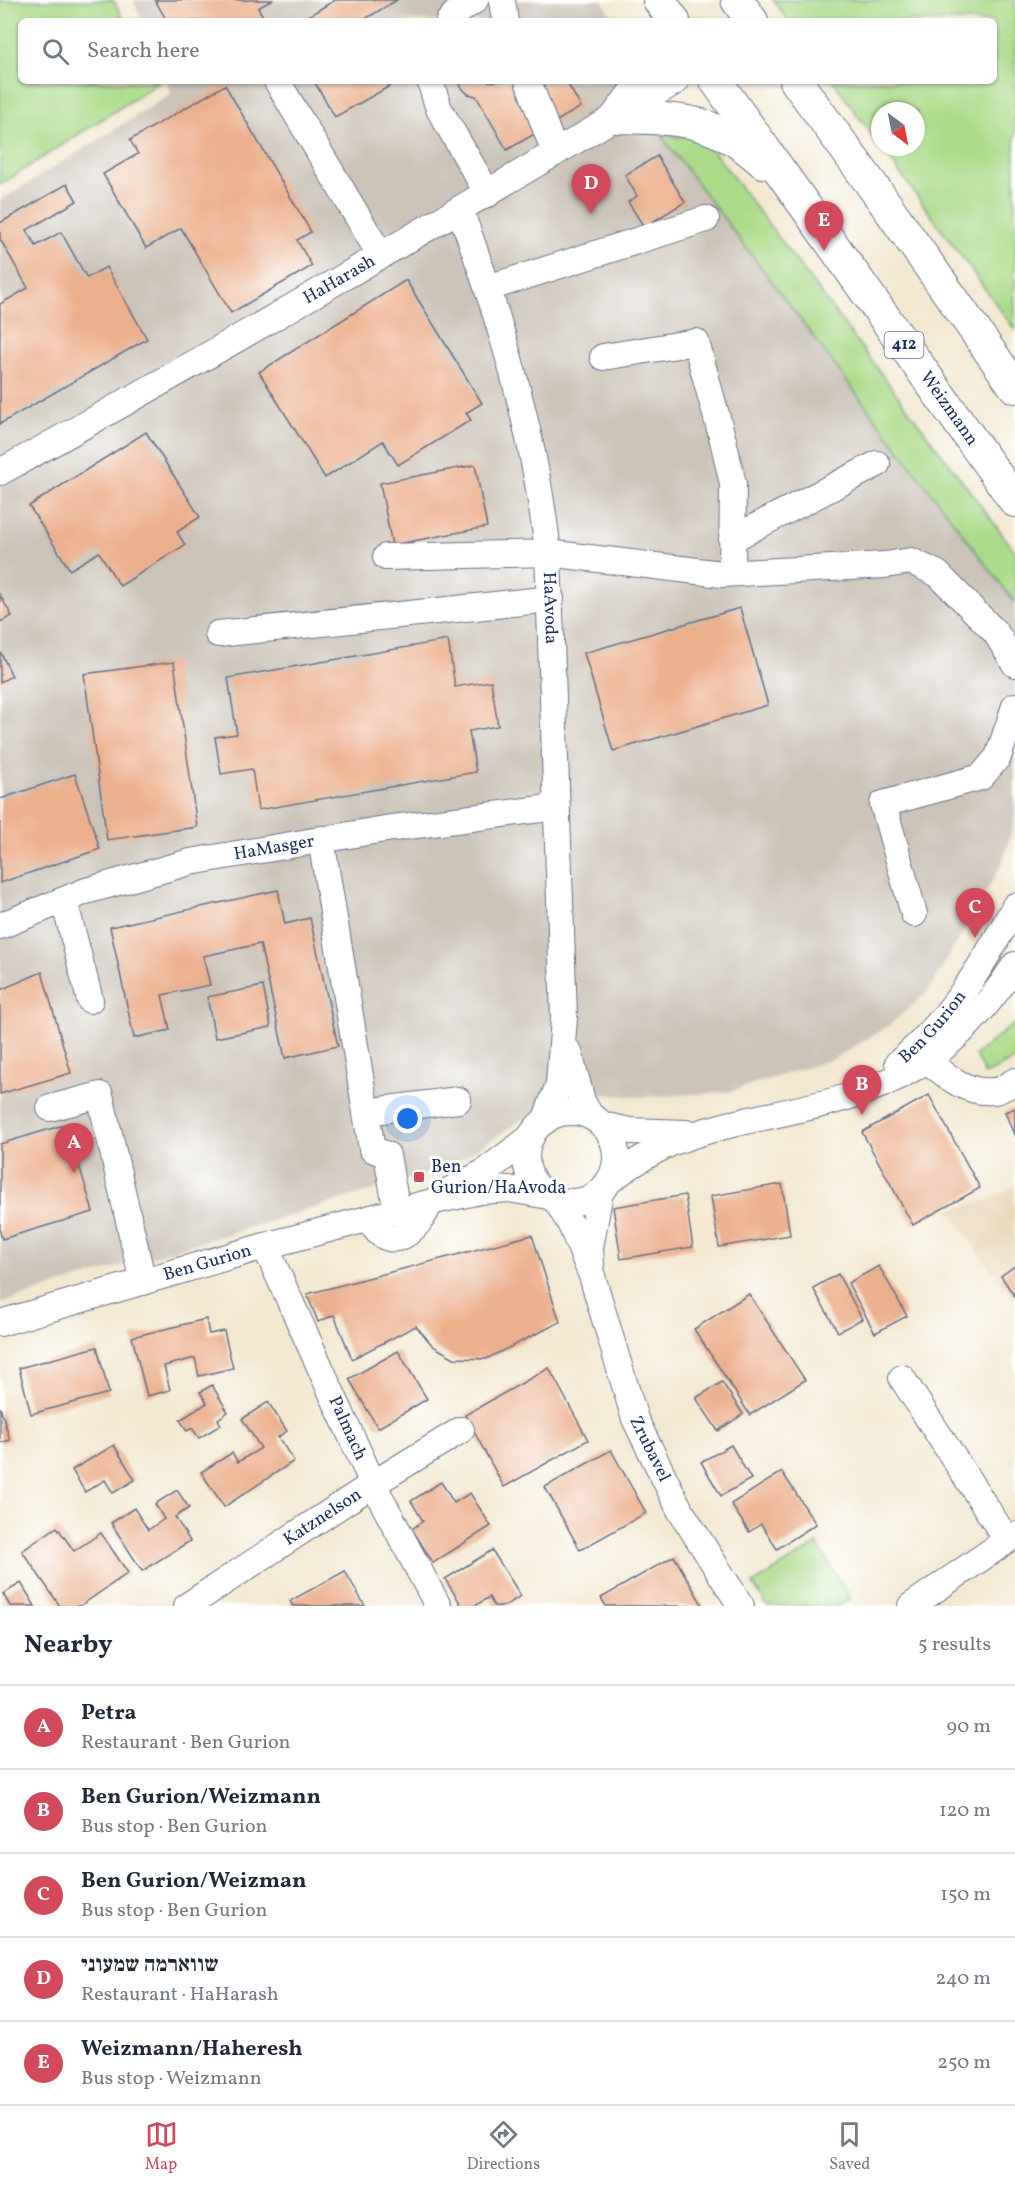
<!DOCTYPE html>
<html lang="en">
<head>
<meta charset="utf-8">
<style>
	:root { --surface:#fff; --page:#f6f6f7; --text:#1f2937; --muted:#747a83; --line:#e0e1e3; --accent:#d1495b }
	body { margin:0; font-family:Vollkorn,"Frank Ruhl Libre",serif; background:var(--page); color:var(--text) }
	.compass { position:absolute; left:871px; top:102px; width:54px; height:54px; border-radius:50%; background:var(--surface); box-shadow:0 2px 4px #0004; rotate:148deg }
	.you { position:absolute; left:408px; top:1119px; width:21px; height:21px; margin:-15px; border:4px solid #fff; border-radius:50%; background:#1a73e8; box-shadow:0 0 0 9px #1a73e833 }
	.badge { display:grid; place-items:center; width:39px; height:39px; border-radius:50%; background:var(--accent); color:#fff; font-size:20px; font-weight:700 }
	.pin { position:absolute; translate:-50% -50px; filter:drop-shadow(0 2px 3px #0008) }
	.pin::after { content:''; position:absolute; top:32px; width:21px; height:18px; background:inherit; clip-path:polygon(0 0,100% 0,50% 100%) }
	.list { margin:0; padding:0; list-style:none }
	h2 { display:flex; justify-content:space-between; align-items:center; height:78px; margin:0; padding:0 24px; font-size:26px }
	h2 small { font-size:20px; font-weight:400; color:var(--muted) }
	.list li { display:grid; grid-template-columns:39px 1fr auto; gap:18px; align-items:center; box-sizing:border-box; height:84px; padding:0 24px; border-top:2px solid var(--line) }
	.list b { display:block; font-size:22px; white-space:nowrap }
	.list p { margin:0; font-size:20px; white-space:nowrap; color:var(--muted) }
	.list em { font-size:20px; font-style:normal; color:var(--muted) }
	.icon { flex:none; width:33px; height:33px; fill:none; stroke:currentColor; stroke-width:2; stroke-linecap:round; stroke-linejoin:round }
	.map { position:relative; flex:none; width:1015px; height:1606px; overflow:hidden }
	.search { position:absolute; background:var(--surface); box-shadow:0 2px 4px #0004; left:18px; right:18px; top:18px; height:66px; display:flex; align-items:center; gap:15px; box-sizing:border-box; padding:0 21px; border-radius:9px; color:var(--muted); font-size:22px }
	.sheet { height:498px; background:var(--surface) }
	nav { display:flex; justify-content:space-around; align-items:center; box-sizing:border-box; height:84px; border-top:2px solid var(--line); background:var(--surface); font-size:16px; color:var(--muted) }
	nav a { display:grid; justify-items:center; gap:3px }
	nav .on { color:var(--accent) }
	.map>svg:first-child { display:block }
	.built { fill:#ebd8ba }
	.industrial { fill:#cbc3b8 }
	.green { fill:#abdb89; stroke:#638574; stroke-width:1.5 }
	.building { fill:#ebb08c }
	.lines { fill:none; stroke-linecap:round; stroke-linejoin:round }
	.minor-casing { stroke:#677086; stroke-width:28 }
	.major-casing { stroke:#677086; stroke-width:34 }
	.minor { stroke:#fff; stroke-width:26 }
	.major { stroke:#fff; stroke-width:32 }
	.poi-dot { fill:#d1495b; stroke:#fff; stroke-width:2 }
	.labels { text-anchor:middle; dominant-baseline:central; stroke-width:6; stroke-linejoin:round; paint-order:stroke }
	.shield { fill:#fff; stroke:#5f6d8e; stroke-width:1.5 }
	.shield-label { font-size:16px; font-weight:bold; fill:#1b2f5e }
	.street-label { font-size:18px; fill:#1b2f5e; stroke:#fff }
	.poi-label { font-size:18px; fill:#1b2f5e; stroke:#fff; text-anchor:start }
</style>
</head>
<body>
<div class="map">
<svg width="1015" height="1606" viewBox="0 0 1015 1606">
	<rect width="100%" height="100%" fill="#fff"/>
	<filter id="ink" filterUnits="userSpaceOnUse"><feTurbulence type="fractalNoise" baseFrequency=".0167" numOctaves="2"/><feDisplacementMap in="SourceGraphic" scale="12" xChannelSelector="R" yChannelSelector="G"/><feConvolveMatrix kernelMatrix="1 2 1 2 8 2 1 2 1" color-interpolation-filters="sRGB"/></filter>
	<filter id="wash" filterUnits="userSpaceOnUse"><feTurbulence type="fractalNoise" baseFrequency=".008" numOctaves="4" result="noise"/><feDisplacementMap in="SourceGraphic" scale="24" xChannelSelector="R" yChannelSelector="G"/><feGaussianBlur stdDeviation="1.35" result="paint"/><feColorMatrix in="noise" values="0 0 0 0 0 0 0 0 0 0 0 0 0 0 0 0 0 1.4 0 .05"/><feComposite in="paint" operator="in"/></filter>
	<g filter="url(#wash)">
		<rect width="100%" height="100%" fill="#f3e8d0"/>
		<polygon class="built" points="1015,1186 1015,1303 948,1210 983,1202"/>
		<g class="industrial">
			<polygon points="133,0 601,0 616,21 142,21"/>
			<polygon points="166,81 659,81 862,362 1015,599 1015,820 1003,862 928,992 887,1027 833,1059 728,1092 648,1097 597,1094 551,1101 449,1167 0,1303 0,201 171,94"/>
		</g>
		<g class="green">
			<polygon points="0,0 113,0 125,21 21,21 21,81 160,82 0,185"/>
			<polygon points="773,0 1015,0 1015,330 881,147 916,147 916,111 880,111 880,146 833,81 994,81 994,21 789,21"/>
			<polygon points="702,136 1015,551 1015,603 662,137"/>
			<polygon points="1015,1023 1015,1059 985,1075 975,1055"/>
			<polygon points="817,1544 851,1598 838,1606 767,1606 753,1584"/>
		</g>
		<g id="blocks">
			<g class="building">
				<polygon points="155,0 272,0 258,8 266,21 167,21"/>
				<polygon points="335,0 397,0 362,21 300,21"/>
				<polygon points="314,81 399,81 335,117"/>
				<polygon points="459,81 566,81 581,107 507,150 476,96 468,94 461,87"/>
				<polygon points="225,85 311,232 297,240 312,266 231,313 181,228 146,248 103,174 138,154 130,140"/>
				<polygon points="657,156 685,202 644,227 628,202 637,196 625,175"/>
				<polygon points="67,184 77,201 27,230 36,246 61,232 87,278 106,267 147,339 0,424 0,304 28,288 0,239 0,223"/>
				<polygon points="406,280 482,403 466,413 471,420 398,465 383,441 325,478 259,372"/>
				<polygon points="146,432 200,517 177,532 185,545 120,586 99,552 70,570 29,506"/>
				<polygon points="475,465 487,527 392,545 380,483"/>
				<polygon points="0,595 12,616 0,622"/>
				<polygon points="740,608 768,705 613,751 584,653"/>
				<polygon points="448,640 455,687 491,681 498,726 469,731 476,772 258,810 252,769 221,774 215,737 237,734 228,678"/>
				<polygon points="0,651 12,676 0,682"/>
				<polygon points="174,662 197,827 107,840 84,674"/>
				<polygon points="75,774 100,849 0,883 0,799"/>
				<polygon points="278,890 285,924 310,918 338,1046 285,1058 260,944 203,956 210,985 162,995 170,1030 134,1038 110,927"/>
				<polygon points="42,972 71,1073 0,1094 0,990"/>
				<polygon points="263,986 271,1027 215,1038 207,997"/>
				<polygon points="929,1095 980,1188 913,1225 862,1132"/>
				<polygon points="1015,1108 1015,1137 1005,1112"/>
				<polygon points="67,1124 93,1212 2,1239 0,1232 0,1144"/>
				<polygon points="782,1184 790,1235 719,1247 711,1196"/>
				<polygon points="685,1195 693,1247 621,1259 613,1207"/>
				<polygon points="532,1235 560,1322 486,1359 454,1358 433,1346 416,1326 352,1359 334,1315 318,1322 307,1294"/>
				<polygon points="879,1266 907,1316 875,1333 848,1283"/>
				<polygon points="1015,1266 1015,1297 1001,1276"/>
				<polygon points="838,1274 862,1319 838,1332 813,1288"/>
				<polygon points="749,1294 805,1380 750,1415 694,1329"/>
				<polygon points="206,1319 209,1334 224,1331 233,1368 199,1376 195,1358 164,1366 170,1390 147,1396 132,1337"/>
				<polygon points="97,1347 109,1393 31,1414 19,1368"/>
				<polygon points="398,1351 427,1399 378,1428 349,1379"/>
				<polygon points="549,1368 588,1440 504,1487 465,1415"/>
				<polygon points="722,1382 743,1414 718,1431 696,1398"/>
				<polygon points="212,1385 228,1412 218,1419 221,1425 199,1438 192,1428 187,1431 180,1420 207,1403 200,1392"/>
				<polygon points="268,1402 287,1431 278,1437 294,1461 224,1507 201,1472 232,1453 238,1462 261,1448 242,1419"/>
				<polygon points="0,1407 10,1440 0,1443"/>
				<polygon points="114,1445 135,1480 113,1493 105,1480 85,1492 72,1470"/>
				<polygon points="731,1445 751,1479 721,1496 701,1462"/>
				<polygon points="611,1450 646,1513 580,1550 545,1487"/>
				<polygon points="782,1472 816,1524 777,1549 761,1524 749,1532 731,1504"/>
				<polygon points="441,1482 454,1503 470,1493 491,1526 433,1563 412,1529 423,1521 411,1501"/>
				<polygon points="177,1490 189,1508 175,1517 190,1541 142,1571 111,1523 134,1508 148,1530 164,1519 155,1504"/>
				<polygon points="57,1527 74,1551 101,1533 128,1573 80,1606 60,1606 22,1551"/>
				<polygon points="492,1550 521,1596 505,1606 494,1606 489,1597 475,1606 462,1606 445,1579"/>
				<polygon points="674,1556 703,1606 606,1606 601,1598"/>
				<polygon points="345,1571 365,1606 293,1606 290,1601"/>
				<polygon points="21,1583 35,1606 10,1606 3,1594"/>
			</g>
		</g>
	</g>
	<g filter="url(#ink)">
		<use href="#blocks" fill-opacity="0" stroke="#677086" stroke-width="1.5"/>
		<g class="lines">
			<g class="minor-casing">
				<g id="minor">
					<polyline points="502,0 505,21"/>
					<polyline points="449,21 456,13 475,0"/>
					<polyline points="277,81 381,256"/>
					<polyline points="430,81 439,109 488,194"/>
					<polyline points="528,81 555,153"/>
					<path id="s1" d="M460,210c41,111 75,224 88,343l16,465 -5,66 -14,37"/>
					<polyline points="488,288 706,219"/>
					<polyline points="603,357 696,342 723,440 733,484 732,573"/>
					<path id="s2" d="M0,472c228,-125 452,-258 676,-391"/>
					<polyline points="732,539 877,464"/>
					<polyline points="386,557 548,553 722,574 885,565 911,561 938,574 996,633 1015,664"/>
					<polyline points="218,634 551,599"/>
					<polyline points="321,839 372,1149 387,1155 397,1212"/>
					<polyline points="64,900 90,1000"/>
					<polyline points="914,914 883,804 981,777 998,757 1015,706"/>
					<path id="s3" d="M0,926l86,-35 104,-29 195,-33 172,-22"/>
					<polyline points="569,1052 582,1101 591,1117"/>
					<path d="M927,1060c19,16 39,34 67,31 7,0 15,-7 21,-10"/>
					<path id="s4" d="M898,1063c52,-43 85,-98 117,-157"/>
					<polyline points="50,1108 100,1095 143,1282"/>
					<polyline points="366,1112 458,1100"/>
					<circle cx="571" cy="1157" r="45"/>
					<polyline points="602,1125 630,1131 686,1133"/>
					<path d="M609,1181c20,-15 40,-28 62,-38 79,-32 169,-30 243,-75 41,-24 75,-63 101,-103"/>
					<polyline points="452,1189 483,1173 531,1137"/>
					<path id="s5" d="M556,1200l15,25 21,51 43,143 45,91 61,96"/>
					<path d="M369,1219c20,39 49,12 61,-16"/>
					<path id="s6" d="M265,1246l108,238 65,122"/>
					<polyline points="591,1264 590,1248 600,1192"/>
					<path id="s7" d="M0,1323l265,-77 174,-46 41,-9 29,-2 40,7"/>
					<polyline points="902,1378 1007,1540"/>
					<path id="s8" d="M187,1606l186,-122 88,-54"/>
					<polyline points="911,1606 1015,1535"/>
				</g>
			</g>
			<g class="major-casing">
				<g id="major">
					<polyline points="659,0 674,21"/>
					<polyline points="737,0 752,21"/>
					<path id="s9" d="M716,81l299,420"/>
					<polyline points="796,81 882,199 1015,387"/>
					<path d="M617,117c62,2 97,0 146,45"/>
					<polyline points="617,117 636,91 639,81"/>
				</g>
			</g>
			<use href="#minor" class="minor"/>
			<use href="#major" class="major"/>
		</g>
	</g>
	<rect class="poi-dot" x="413" y="1171" width="12" height="12" rx="3"/>
	<g class="labels">
		<rect class="shield" x="884.5" y="332" width="39" height="26" rx="4.5"/>
		<g class="shield-label">
			<text x="904" y="345">412</text>
		</g>
		<g class="street-label">
			<text stroke="none"><textPath href="#s2" startOffset="390">HaHarash</textPath></text>
			<text stroke="none"><textPath href="#s9" startOffset="402">Weizmann</textPath></text>
			<text stroke="none"><textPath href="#s1" startOffset="410">HaAvoda</textPath></text>
			<text stroke="none"><textPath href="#s3" startOffset="286">HaMasger</textPath></text>
			<text stroke="none"><textPath href="#s4" startOffset="50">Ben Gurion</textPath></text>
			<text stroke="none"><textPath href="#s7" startOffset="216">Ben Gurion</textPath></text>
			<text stroke="none"><textPath href="#s6" startOffset="200">Palmach</textPath></text>
			<text stroke="none"><textPath href="#s5" startOffset="267">Zrubavel</textPath></text>
			<text stroke="none"><textPath href="#s8" startOffset="162">Katznelson</textPath></text>
		</g>
		<g class="poi-label">
			<text x="431" y="1167">Ben<tspan x="431" dy="21">Gurion/HaAvoda</tspan></text>
		</g>
	</g>
</svg>
<svg class="compass" viewBox="-18 -18 36 36"><path d="M0-13l5 13h-10z" fill="#e53935"/><path d="M0 13l5-13h-10z" fill="#747a83"/></svg>
<div class="you"></div>
<div class="pin badge" style="left:74px;top:1173px">A</div>
<div class="pin badge" style="left:862px;top:1115px">B</div>
<div class="pin badge" style="left:975px;top:938px">C</div>
<div class="pin badge" style="left:591px;top:214px">D</div>
<div class="pin badge" style="left:824px;top:251px">E</div>
<div class="search"><svg class="icon" aria-label="search" viewBox="0 0 24 24"><circle cx="10" cy="10" r="6"/><path d="M15 15l6 6"/></svg>Search here</div>
</div>
<section class="sheet">
<h2>Nearby<small>5 results</small></h2>
<ul class="list">
<li><span class="badge">A</span><div><b>Petra</b><p>Restaurant · Ben Gurion</p></div><em>90 m</em></li>
<li><span class="badge">B</span><div><b>Ben Gurion/Weizmann</b><p>Bus stop · Ben Gurion</p></div><em>120 m</em></li>
<li><span class="badge">C</span><div><b>Ben Gurion/Weizman</b><p>Bus stop · Ben Gurion</p></div><em>150 m</em></li>
<li><span class="badge">D</span><div><b>שווארמה שמעוני</b><p>Restaurant · HaHarash</p></div><em>240 m</em></li>
<li><span class="badge">E</span><div><b>Weizmann/Haheresh</b><p>Bus stop · Weizmann</p></div><em>250 m</em></li>
</ul>
</section>
<nav>
<a class="on"><svg class="icon" aria-label="map" viewBox="0 0 24 24"><path d="M3 6l6-2 6 2 6-2v14l-6 2-6-2-6 2zM9 4v14M15 6v14"/></svg>Map</a>
<a><svg class="icon" aria-label="directions" viewBox="0 0 24 24"><path d="M12 3l9 9-9 9-9-9zM9 14v-3h6M13 9l2 2-2 2"/></svg>Directions</a>
<a><svg class="icon" aria-label="saved" viewBox="0 0 24 24"><path d="M7 4h10v16l-5-4-5 4z"/></svg>Saved</a>
</nav>
</body>
</html>
